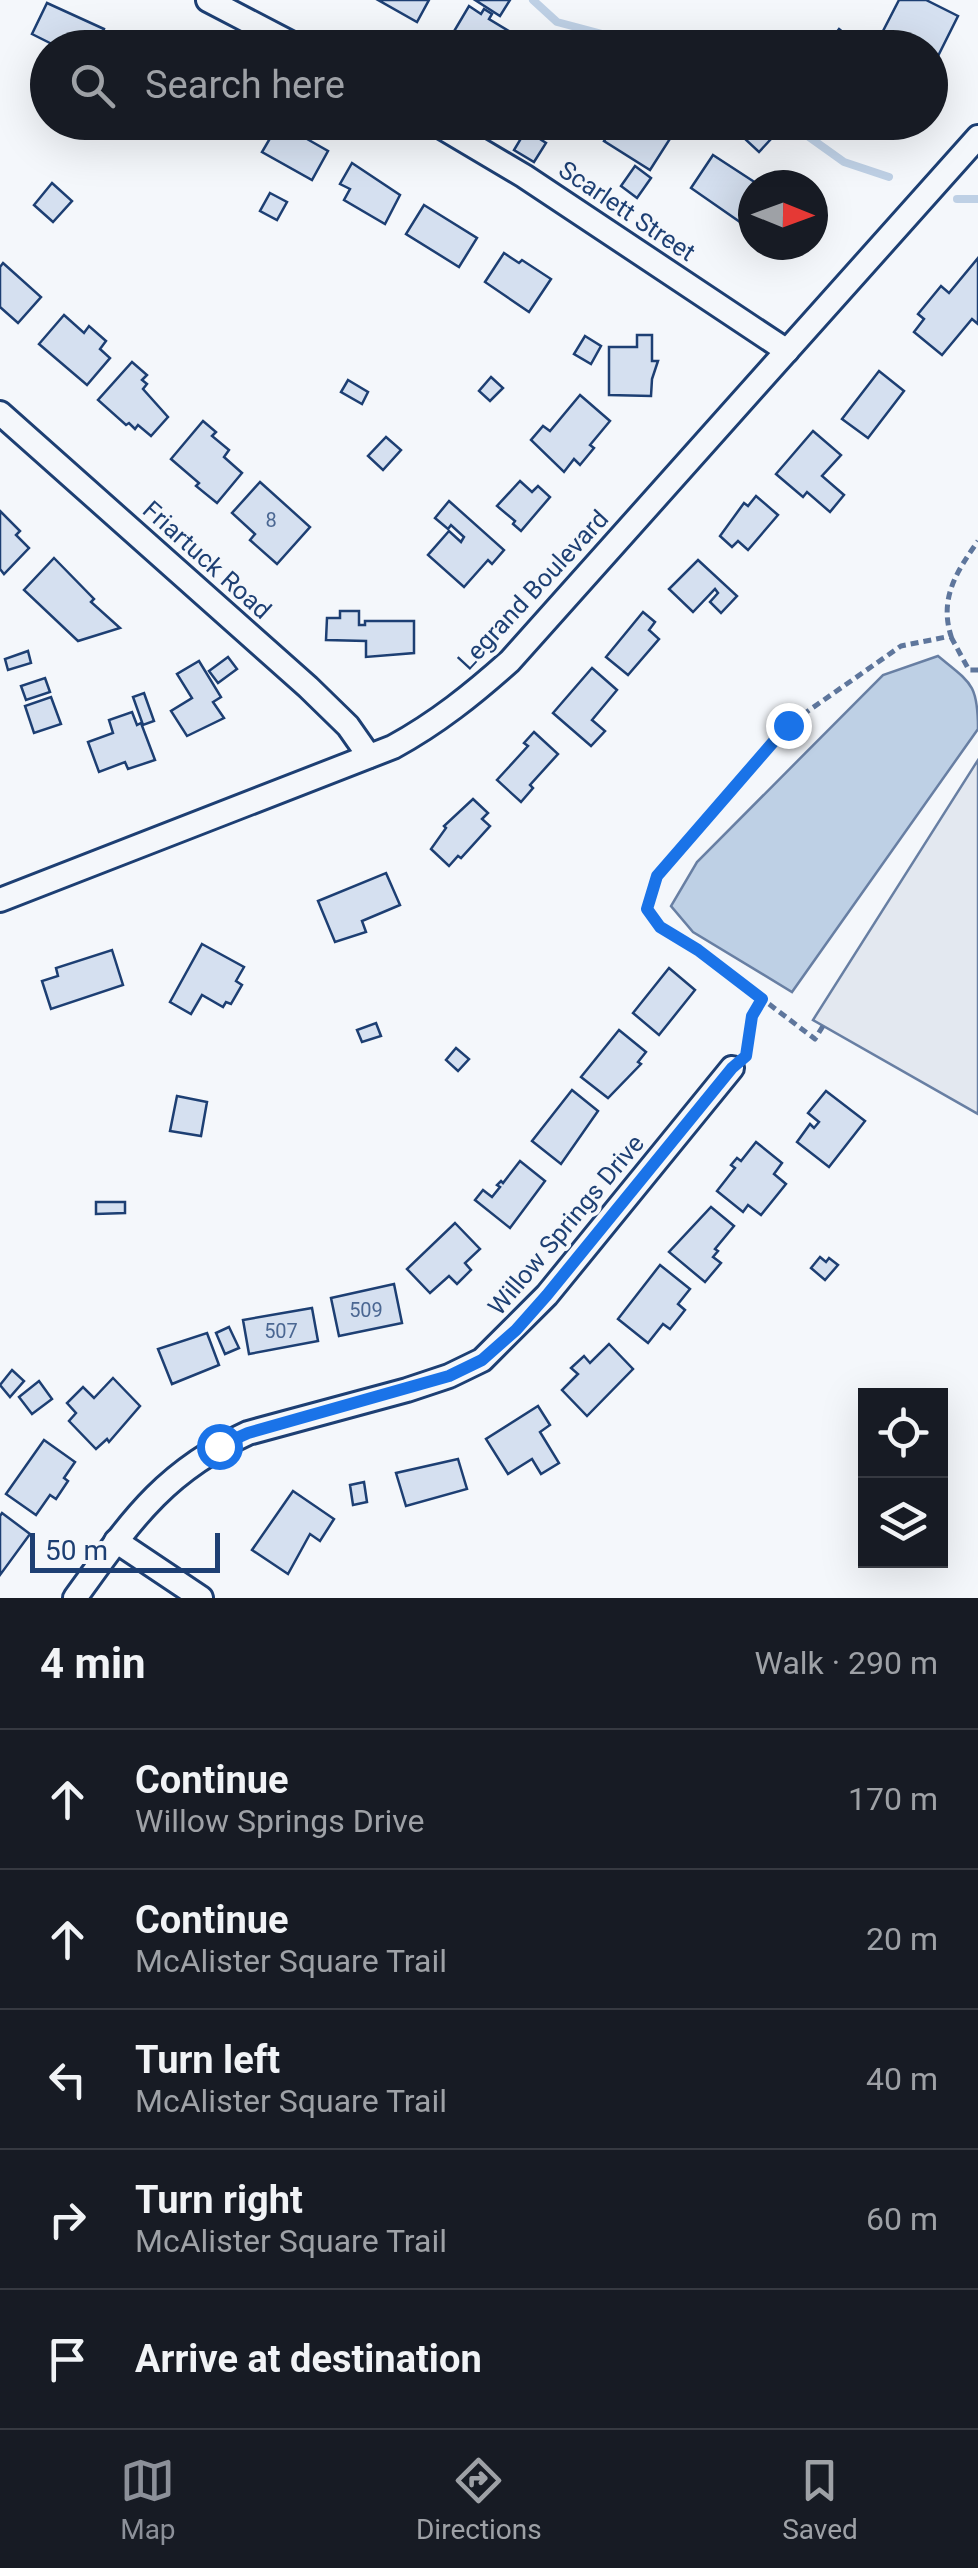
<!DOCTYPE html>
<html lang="en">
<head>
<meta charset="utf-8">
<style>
	:root { --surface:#171b24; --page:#242831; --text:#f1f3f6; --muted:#9ea1a6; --line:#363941; --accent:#8c9099 }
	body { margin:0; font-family:Roboto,sans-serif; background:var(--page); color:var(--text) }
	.controls { position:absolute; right:30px; bottom:30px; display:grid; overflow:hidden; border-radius:0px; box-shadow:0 10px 40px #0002 }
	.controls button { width:90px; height:90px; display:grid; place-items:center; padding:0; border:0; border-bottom:2px solid var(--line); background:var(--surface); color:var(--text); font:50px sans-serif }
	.compass { position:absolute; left:738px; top:170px; width:90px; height:90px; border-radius:50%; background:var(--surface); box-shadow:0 10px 40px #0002; rotate:91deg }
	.scale { position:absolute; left:30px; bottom:25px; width:190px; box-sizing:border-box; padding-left:10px; border:5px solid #1d3f73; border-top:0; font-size:28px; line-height:35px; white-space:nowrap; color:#1d3f73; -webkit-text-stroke:8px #f4f7fb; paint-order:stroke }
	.stop { position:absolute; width:30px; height:30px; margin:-22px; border:8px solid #1a73e8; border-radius:50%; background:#fff }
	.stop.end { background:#1a73e8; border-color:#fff; box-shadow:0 2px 10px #0008 }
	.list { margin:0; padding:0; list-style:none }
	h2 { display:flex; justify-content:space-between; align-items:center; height:130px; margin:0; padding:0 40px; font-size:42px }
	h2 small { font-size:32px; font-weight:400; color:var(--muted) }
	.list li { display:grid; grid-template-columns:65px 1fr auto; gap:30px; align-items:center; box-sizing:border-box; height:140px; padding:0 40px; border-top:2px solid var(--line) }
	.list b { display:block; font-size:38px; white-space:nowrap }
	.list p { margin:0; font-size:32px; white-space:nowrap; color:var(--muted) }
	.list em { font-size:32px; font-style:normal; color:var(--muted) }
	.icon { flex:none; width:55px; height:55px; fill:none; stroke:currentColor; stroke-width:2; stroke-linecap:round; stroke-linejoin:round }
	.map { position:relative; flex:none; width:978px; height:1598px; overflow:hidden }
	.search { position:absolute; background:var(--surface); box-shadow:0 10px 40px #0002; left:30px; right:30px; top:30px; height:110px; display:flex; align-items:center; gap:25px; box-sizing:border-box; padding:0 35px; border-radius:55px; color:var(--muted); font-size:38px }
	.sheet { height:830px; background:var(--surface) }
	nav { display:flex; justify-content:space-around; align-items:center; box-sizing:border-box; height:140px; border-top:2px solid var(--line); background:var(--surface); font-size:28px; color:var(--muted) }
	nav a { display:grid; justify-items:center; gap:5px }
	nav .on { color:var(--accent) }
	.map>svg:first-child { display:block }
	.parking { fill:#e3e8f0; stroke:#687fa3; stroke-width:2.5 }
	.water { fill:#bed0e5; stroke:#687fa3; stroke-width:2.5 }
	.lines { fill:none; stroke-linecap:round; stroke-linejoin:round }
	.stream { stroke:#bed0e5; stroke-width:8 }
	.building { fill:#d5e0f0; stroke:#1d3f73; stroke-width:2.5 }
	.street-casing { stroke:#1d3f73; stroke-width:28 }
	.path { stroke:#5e769c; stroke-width:5; stroke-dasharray:8 5; stroke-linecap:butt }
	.street { stroke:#f4f7fb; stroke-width:22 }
	.route { stroke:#1a73e8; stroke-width:12 }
	.labels { text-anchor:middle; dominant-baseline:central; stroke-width:8; stroke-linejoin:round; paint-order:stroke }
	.number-label { font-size:20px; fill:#4b6792 }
	.street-label { font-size:25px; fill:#1d3f73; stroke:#f4f7fb }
</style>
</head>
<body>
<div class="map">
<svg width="978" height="1598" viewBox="0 0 978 1598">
	<rect width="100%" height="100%" fill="#f4f7fb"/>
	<polygon class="parking" points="978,760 978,1114 813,1020"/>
	<path class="water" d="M938,656c33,27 40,28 40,73l-186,263 -99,-60 -22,-26 26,-44 186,-187z"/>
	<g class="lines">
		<g class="stream">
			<polyline points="533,0 557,22 655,48"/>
			<polyline points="788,122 844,162 889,177"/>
			<polyline points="957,199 978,199"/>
		</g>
	</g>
	<g class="building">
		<polygon points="378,0 429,0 417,22"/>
		<polygon points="475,0 510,0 500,16"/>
		<polygon points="899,0 926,0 958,16 936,60 930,57 930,48 911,48 882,33"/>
		<polygon points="47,3 104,29 96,48 60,48 32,34"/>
		<polygon points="469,6 481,14 484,9 492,14 489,19 517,36 510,48 466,48 450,38"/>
		<polygon points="839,29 862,48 825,48"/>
		<polygon points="616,122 661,122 675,131 650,170 604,141"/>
		<polygon points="279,123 328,151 312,180 262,152"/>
		<polygon points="756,126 770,140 759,152 745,139"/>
		<polygon points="526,130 546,143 534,162 514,150"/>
		<polygon points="713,155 759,185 753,185 753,231 691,188"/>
		<polygon points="352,163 400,195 385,224 344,200 350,189 340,184"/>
		<polygon points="635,166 651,178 637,198 621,186"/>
		<polygon points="52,183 72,201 53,222 34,205"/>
		<polygon points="270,193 287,202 277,220 260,211"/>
		<polygon points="424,205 477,238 459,267 406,234"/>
		<polygon points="504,253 519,263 522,260 551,279 529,312 485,282"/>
		<polygon points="978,258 978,324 972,319 942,355 914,332 924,319 918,314 941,286 949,293"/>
		<polygon points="3,263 41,297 18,323 0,307 0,267"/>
		<polygon points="64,315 84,333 89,326 106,341 100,349 110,358 87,385 39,344"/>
		<polygon points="637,335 652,335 652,361 658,361 652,379 651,396 609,395 609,347 637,347"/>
		<polygon points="585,336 601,346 591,364 574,354"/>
		<polygon points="132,362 147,375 142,380 147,384 143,389 168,417 151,436 138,425 135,429 129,423 126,425 98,400"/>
		<polygon points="879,371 904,391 868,438 842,419"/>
		<polygon points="491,377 503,388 490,401 479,391"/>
		<polygon points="348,380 368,392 362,404 341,392"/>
		<polygon points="580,395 610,421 590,445 594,448 580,465 574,459 564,472 531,440 543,426 550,431"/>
		<polygon points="203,421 216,432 212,436 229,450 224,457 242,473 217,503 196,486 199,483 171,459"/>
		<polygon points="813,431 841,455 822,476 844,495 830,512 807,492 803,497 776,474"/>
		<polygon points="386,437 401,450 383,470 368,456"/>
		<polygon points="520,481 532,492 538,486 550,497 521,531 513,524 515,521 497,506"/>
		<polygon points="260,482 310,527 277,564 250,540 255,534 232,513"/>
		<polygon points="756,496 778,515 748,550 738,541 732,547 720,536 744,503 748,506"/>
		<polygon points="449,501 504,550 492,564 488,560 464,587 428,555 449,531 461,542 464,537 451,525 448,529 435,518"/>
		<polygon points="0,511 20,531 16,535 29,548 4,574 0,569"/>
		<polygon points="54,558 94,599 91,602 120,628 78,641 24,590"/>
		<polygon points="698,560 737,596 721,613 710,602 718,593 715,589 693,612 669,589"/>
		<polygon points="340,611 359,611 359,625 365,625 365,621 414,621 414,653 366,657 366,641 326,640 327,618 340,618"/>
		<polygon points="643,612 655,622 649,630 659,639 628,675 606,657"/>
		<polygon points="28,651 31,663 8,670 5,659"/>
		<polygon points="228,657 237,669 218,683 209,671"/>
		<polygon points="199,661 221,697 213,702 224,718 187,736 171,711 192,698 177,674"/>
		<polygon points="592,668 617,690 592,720 605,731 591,746 553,713"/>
		<polygon points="45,678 50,692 26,700 21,686"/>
		<polygon points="144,693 154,721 143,725 133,697"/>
		<polygon points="51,697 61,724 34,733 25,706"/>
		<polygon points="132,712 137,725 141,723 155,760 128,769 125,762 99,772 88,742 113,733 109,720"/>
		<polygon points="534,732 558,754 530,785 533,788 521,802 497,780 528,746 524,743"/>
		<polygon points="473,799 488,813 482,819 490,826 461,858 458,856 449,866 431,849 446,828 444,826"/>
		<polygon points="386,873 400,905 362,921 366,932 335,942 318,901"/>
		<polygon points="202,944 244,967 236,981 242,985 231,1004 226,1002 223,1007 202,995 191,1014 170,1002"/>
		<polygon points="112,950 123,985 51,1009 42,981 58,976 56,968"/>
		<polygon points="669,968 695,990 659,1035 633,1013"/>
		<polygon points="376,1023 381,1036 362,1042 357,1030"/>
		<polygon points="619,1030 646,1052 638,1062 641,1064 608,1098 581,1077"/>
		<polygon points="456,1048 469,1059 458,1071 446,1060"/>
		<polygon points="572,1090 598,1111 561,1164 532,1141"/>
		<polygon points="826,1091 865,1121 829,1167 797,1142 810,1124 814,1128 819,1122 808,1113"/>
		<polygon points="177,1096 207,1102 201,1136 170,1131"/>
		<polygon points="756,1142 782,1163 774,1174 786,1184 761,1215 748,1205 743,1212 717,1191 735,1168 731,1165 737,1158 741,1161"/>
		<polygon points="520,1161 545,1181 510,1228 475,1200 483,1190 492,1197 500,1187 497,1185 501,1181 503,1183"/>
		<polygon points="96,1202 125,1202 125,1213 96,1214"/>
		<polygon points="711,1207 734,1226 715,1249 718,1251 713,1257 721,1263 705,1282 669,1252"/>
		<polygon points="455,1223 480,1249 465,1263 471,1270 457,1284 449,1276 430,1293 407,1269"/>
		<polygon points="820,1257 826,1262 829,1258 838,1265 825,1280 811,1268"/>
		<polygon points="660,1265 690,1289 678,1304 685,1310 670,1329 663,1324 648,1343 618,1319"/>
		<polygon points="394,1284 402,1323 339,1336 331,1298"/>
		<polygon points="312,1308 318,1341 249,1354 243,1320"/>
		<polygon points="229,1327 239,1348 225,1354 216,1333"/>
		<polygon points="207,1333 219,1365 172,1384 158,1349"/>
		<polygon points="609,1344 633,1369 587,1416 562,1390 578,1374 571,1368 584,1356 590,1363"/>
		<polygon points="12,1370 24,1381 10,1397 0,1385"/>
		<polygon points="113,1378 140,1406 109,1442 107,1439 96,1449 69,1421 76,1413 67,1403 83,1387 94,1398"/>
		<polygon points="39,1381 52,1399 32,1414 19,1397"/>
		<polygon points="538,1406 550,1425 540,1432 559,1463 541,1474 532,1459 508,1474 486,1439"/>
		<polygon points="44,1440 75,1462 64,1478 68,1481 56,1499 50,1495 36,1515 6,1494"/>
		<polygon points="458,1459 467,1489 406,1506 396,1473"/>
		<polygon points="364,1482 367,1502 353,1505 350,1485"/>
		<polygon points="293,1491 334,1519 320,1541 310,1534 288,1574 252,1550"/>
		<polygon points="2,1513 30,1534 0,1575 0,1516"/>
	</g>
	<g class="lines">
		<g class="street-casing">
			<g id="street">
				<polyline points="208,0 300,48"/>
				<polyline points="433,122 524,176 787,351"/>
				<polyline points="0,413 308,687 348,726 369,756"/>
				<path d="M0,900l393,-153c44,-24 80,-53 117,-86l468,-524"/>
				<polyline points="116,1541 201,1598"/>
				<path d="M75,1598c54,-74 86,-125 173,-165l159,-43 42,-14 33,-16 65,-65 185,-227"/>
			</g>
		</g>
		<g class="path">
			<polyline points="951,637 969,670 978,670"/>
			<path d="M823,1026l-8,13 -117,-89 -38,-23 -13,-18 10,-33 131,-151 113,-79 50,-10c-12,-38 6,-65 27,-95"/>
			<polyline points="746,1052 751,1016 762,999"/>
		</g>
		<use href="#street" class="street"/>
	</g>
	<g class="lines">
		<polyline class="route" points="219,1446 248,1433 449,1376 482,1360 516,1330 547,1295 732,1068 746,1056 752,1016 762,999 698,950 660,927 647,909 657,876 788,725"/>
	</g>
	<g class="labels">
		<g class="number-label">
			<text x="271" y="520">8</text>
			<text x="366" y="1310">509</text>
			<text x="281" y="1331">507</text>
		</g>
		<g class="street-label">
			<text transform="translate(627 211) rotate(34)">Scarlett Street</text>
			<text transform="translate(207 560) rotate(42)">Friartuck Road</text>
			<text transform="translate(533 590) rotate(-47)">Legrand Boulevard</text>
			<text transform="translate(566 1225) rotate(-50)">Willow Springs Drive</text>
		</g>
	</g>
</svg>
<div class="controls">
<button><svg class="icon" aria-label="locate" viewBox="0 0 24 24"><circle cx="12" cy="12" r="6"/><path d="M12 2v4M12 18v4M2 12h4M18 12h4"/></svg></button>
<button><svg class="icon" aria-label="layers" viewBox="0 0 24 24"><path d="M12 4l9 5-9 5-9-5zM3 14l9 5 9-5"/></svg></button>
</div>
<svg class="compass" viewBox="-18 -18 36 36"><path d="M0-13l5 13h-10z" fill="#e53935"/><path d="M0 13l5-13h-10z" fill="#9ea1a6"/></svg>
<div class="scale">50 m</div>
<div class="stop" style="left:219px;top:1446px"></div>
<div class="stop end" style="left:788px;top:725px"></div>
<div class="search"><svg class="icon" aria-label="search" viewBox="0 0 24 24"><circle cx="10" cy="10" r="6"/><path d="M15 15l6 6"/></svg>Search here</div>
</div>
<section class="sheet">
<h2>4 min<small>Walk · 290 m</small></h2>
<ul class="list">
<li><svg class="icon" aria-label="ahead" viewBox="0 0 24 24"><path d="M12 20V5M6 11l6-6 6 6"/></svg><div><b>Continue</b><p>Willow Springs Drive</p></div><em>170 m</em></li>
<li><svg class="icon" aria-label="ahead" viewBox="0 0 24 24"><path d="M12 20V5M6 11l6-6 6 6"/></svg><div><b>Continue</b><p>McAlister Square Trail</p></div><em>20 m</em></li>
<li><svg class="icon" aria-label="left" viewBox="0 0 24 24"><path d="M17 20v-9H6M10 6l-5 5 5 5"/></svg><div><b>Turn left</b><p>McAlister Square Trail</p></div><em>40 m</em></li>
<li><svg class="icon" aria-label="right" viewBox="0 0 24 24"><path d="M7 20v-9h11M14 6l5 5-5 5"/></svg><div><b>Turn right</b><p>McAlister Square Trail</p></div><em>60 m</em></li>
<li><svg class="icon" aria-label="arrive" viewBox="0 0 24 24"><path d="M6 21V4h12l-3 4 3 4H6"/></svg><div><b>Arrive at destination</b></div></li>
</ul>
</section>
<nav>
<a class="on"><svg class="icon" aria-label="map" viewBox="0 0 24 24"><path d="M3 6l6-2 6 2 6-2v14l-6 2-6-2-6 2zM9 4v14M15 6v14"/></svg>Map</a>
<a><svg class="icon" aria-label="directions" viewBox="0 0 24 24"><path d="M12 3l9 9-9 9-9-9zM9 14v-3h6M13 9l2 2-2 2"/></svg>Directions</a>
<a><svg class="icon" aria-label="saved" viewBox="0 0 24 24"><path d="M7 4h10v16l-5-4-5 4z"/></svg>Saved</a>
</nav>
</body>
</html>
